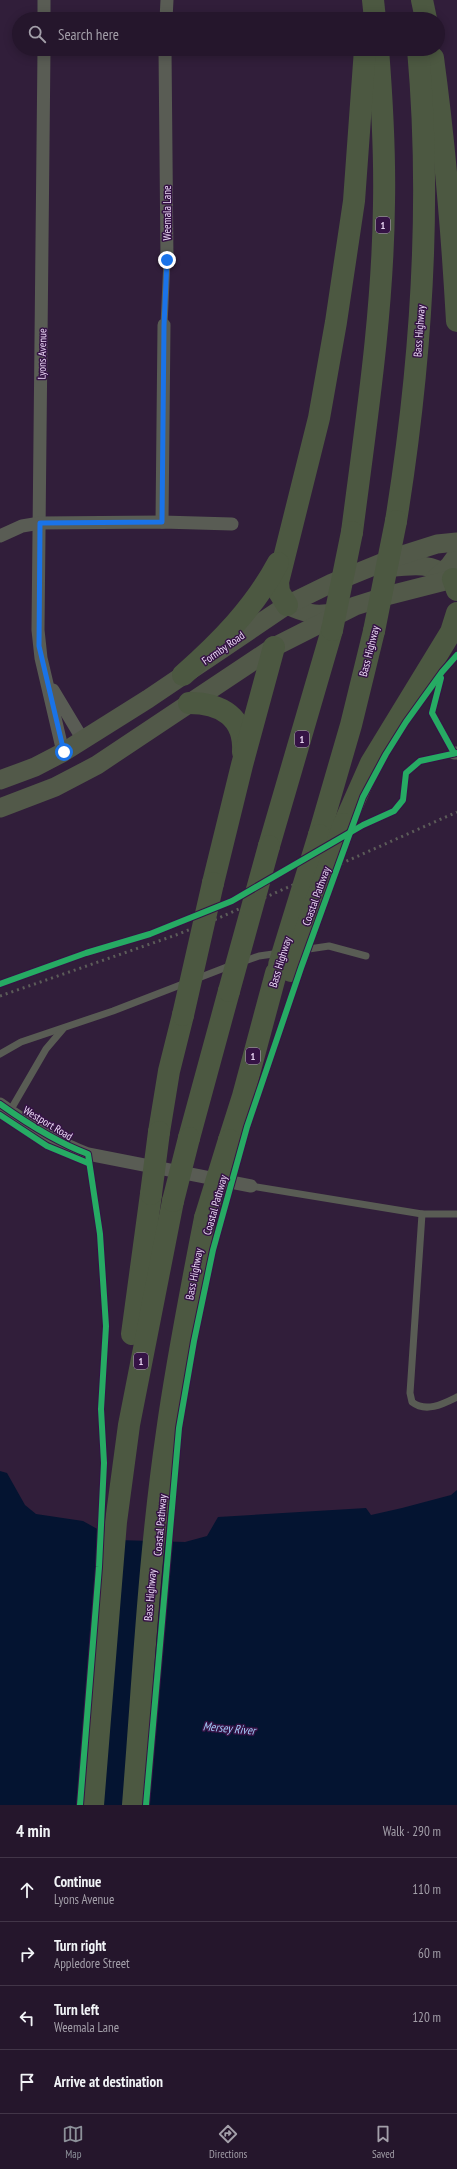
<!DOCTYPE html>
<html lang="en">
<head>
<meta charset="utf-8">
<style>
	:root { --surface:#25162c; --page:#312338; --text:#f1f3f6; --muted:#a39fa9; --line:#423548; --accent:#8c9099 }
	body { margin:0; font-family:"PT Sans Narrow",sans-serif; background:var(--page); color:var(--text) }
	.stop { position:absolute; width:12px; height:12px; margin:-9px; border:3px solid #1a73e8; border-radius:50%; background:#fff }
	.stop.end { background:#1a73e8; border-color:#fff; box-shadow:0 1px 4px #0008 }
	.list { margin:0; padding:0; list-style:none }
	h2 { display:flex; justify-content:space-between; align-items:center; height:52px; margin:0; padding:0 16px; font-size:17px }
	h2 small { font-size:13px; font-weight:400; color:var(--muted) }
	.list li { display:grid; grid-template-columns:26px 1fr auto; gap:12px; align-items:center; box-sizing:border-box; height:64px; padding:0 16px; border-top:1px solid var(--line) }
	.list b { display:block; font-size:15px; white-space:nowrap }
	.list p { margin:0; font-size:13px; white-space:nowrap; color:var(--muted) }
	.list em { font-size:13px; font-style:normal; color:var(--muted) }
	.icon { flex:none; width:22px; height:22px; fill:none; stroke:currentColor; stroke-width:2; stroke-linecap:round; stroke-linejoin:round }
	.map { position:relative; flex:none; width:457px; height:1805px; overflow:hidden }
	.search { position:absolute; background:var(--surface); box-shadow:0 2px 10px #0003; left:12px; right:12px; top:12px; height:44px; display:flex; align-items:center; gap:10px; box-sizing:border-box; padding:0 14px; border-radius:22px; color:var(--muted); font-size:15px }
	.sheet { height:308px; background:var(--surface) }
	nav { display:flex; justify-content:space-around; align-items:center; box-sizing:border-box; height:56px; border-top:1px solid var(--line); background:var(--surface); font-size:11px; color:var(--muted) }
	nav a { display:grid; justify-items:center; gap:2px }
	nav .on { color:var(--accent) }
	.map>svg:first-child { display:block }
	.water { fill:#041431 }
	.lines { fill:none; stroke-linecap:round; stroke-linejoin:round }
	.service { stroke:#595c54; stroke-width:7 }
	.minor { stroke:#595c54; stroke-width:13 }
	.secondary { stroke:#525949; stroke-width:19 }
	.motorway { stroke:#4c5841; stroke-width:22 }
	.rail { stroke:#5c5c59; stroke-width:3; stroke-dasharray:2 4; stroke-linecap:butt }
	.motorway-bridge { stroke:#4c5841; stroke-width:22 }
	.cycleway-casing { stroke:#351345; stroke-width:8 }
	.cycleway { stroke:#26ab63; stroke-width:6 }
	.route { stroke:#1a73e8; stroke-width:5 }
	.labels { text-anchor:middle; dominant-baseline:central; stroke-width:3; stroke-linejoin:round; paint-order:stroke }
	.shield { fill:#351345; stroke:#b49cc1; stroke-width:1 }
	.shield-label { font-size:10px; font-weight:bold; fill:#ebd7f6 }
	.street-label { font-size:11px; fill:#ebd7f6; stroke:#351345 }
	.water-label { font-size:12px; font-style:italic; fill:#a1c8f6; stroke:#351345 }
</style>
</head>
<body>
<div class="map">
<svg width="457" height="1805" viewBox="0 0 457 1805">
	<rect width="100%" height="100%" fill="#311e3a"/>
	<polygon class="water" points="0,1471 7,1473 25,1505 36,1514 83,1521 117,1540 185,1542 207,1536 218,1517 366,1508 371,1515 402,1508 451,1495 457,1490 457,1805 0,1805"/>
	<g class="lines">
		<g class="service">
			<polyline points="164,325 167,260"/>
			<polyline points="302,950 329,946 366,956"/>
			<polyline points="242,962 259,956 280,953"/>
			<polyline points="0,1054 21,1042 113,1011 232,965"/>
			<polyline points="10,1111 46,1049 63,1029"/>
			<polyline points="251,1186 422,1214 457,1214"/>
			<path d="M422,1214l-12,179 2,9c14,11 31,2 45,-5"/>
		</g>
		<g class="minor">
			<polyline points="44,19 44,0"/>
			<polyline points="166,19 167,0"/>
			<polyline points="44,49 38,630 41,658 63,752"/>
			<polyline points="165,49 167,260"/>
			<polyline points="162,522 164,325"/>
			<polyline points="0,536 22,526 40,523 162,522 232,524"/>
			<polyline points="53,690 83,740"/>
			<polyline points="454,753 457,753"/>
			<path d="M0,1104c28,20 56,38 88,50l163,32"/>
		</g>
		<g class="secondary">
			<path d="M387,568c26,-3 45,-6 66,11"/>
			<polyline points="435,579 449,566 457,555"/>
			<path d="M287,605c17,8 29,12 48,7"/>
			<polyline points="0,780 35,767 62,753 148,699 287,605 332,583 396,557 437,544 457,542"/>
			<polyline points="0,808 55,787 97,765 274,647 355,606 390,595 457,578"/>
		</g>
		<g class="motorway">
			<polyline points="373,0 375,19"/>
			<polyline points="422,0 426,19"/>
			<path d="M433,58c12,88 19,175 24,263"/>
			<path d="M396,521c25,-155 36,-315 22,-472"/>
			<path d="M352,532c14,-109 31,-219 32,-329 1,-51 -2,-103 -6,-154"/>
			<polyline points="453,579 457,590"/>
			<polyline points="287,605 279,592 278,582 319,418 336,322 354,201 365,49"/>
			<path d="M183,675c37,-33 71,-67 95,-112"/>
			<path d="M189,703c32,0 56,14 54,49"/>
			<polyline points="344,824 371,763 451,632 457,613"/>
			<polyline points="319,835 351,725 374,631"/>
			<polyline points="269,846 332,630"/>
			<polyline points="213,883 242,765 274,647"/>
			<polyline points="159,1132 169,1071 183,1015"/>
			<polyline points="189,1138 229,991"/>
			<polyline points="229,1140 243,1096 276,973"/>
			<polyline points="132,1334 151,1194"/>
			<polyline points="93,1805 116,1522 129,1425 173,1201"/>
			<path d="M133,1805c10,-124 16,-250 34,-373 10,-72 24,-143 38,-214"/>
		</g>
		<polyline class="rail" points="0,996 176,935 221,917 457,812"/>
		<g class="motorway-bridge">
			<polyline points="332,630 352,532"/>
			<polyline points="374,631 396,521"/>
			<polyline points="279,965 319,835"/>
			<polyline points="291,971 344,824"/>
			<polyline points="229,991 269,846"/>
			<polyline points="183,1015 213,883"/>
			<polyline points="151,1194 159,1132"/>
			<polyline points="173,1201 189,1138"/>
			<polyline points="205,1218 229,1140"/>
		</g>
		<g class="cycleway-casing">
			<g id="cycleway">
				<polyline points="441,678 432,713 454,753"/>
				<polyline points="0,984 86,953 150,934 232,901 363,825 394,811 403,800 406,773 420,761 457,753"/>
				<path d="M0,1104c28,20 56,38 88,50l12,80 6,92 -5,83 3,54 -5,104 -19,238"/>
				<polyline points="0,1115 47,1146 88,1163"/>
				<polyline points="146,1805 179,1428 194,1341 213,1250 247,1127 301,968 363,797 386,754 406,722 442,672 457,655"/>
			</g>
		</g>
		<use href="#cycleway" class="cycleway"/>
	</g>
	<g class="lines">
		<polyline class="route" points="64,752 39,646 40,523 162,522 164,325 167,260"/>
	</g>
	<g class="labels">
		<g class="shield">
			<rect x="376" y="217" width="14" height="16" rx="3"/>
			<rect x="295" y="731" width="14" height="16" rx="3"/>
			<rect x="246" y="1048" width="14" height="16" rx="3"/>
			<rect x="134" y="1353" width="14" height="16" rx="3"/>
		</g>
		<g class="shield-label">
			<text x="383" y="225">1</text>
			<text x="302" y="739">1</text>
			<text x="253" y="1056">1</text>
			<text x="141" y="1361">1</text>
		</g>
		<g class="street-label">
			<text transform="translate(167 213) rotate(-90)">Weemala Lane</text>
			<text transform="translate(419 331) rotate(-86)">Bass Highway</text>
			<text transform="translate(42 354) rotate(-89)">Lyons Avenue</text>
			<text transform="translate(223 648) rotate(-35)">Formby Road</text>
			<text transform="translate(369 651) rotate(-76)">Bass Highway</text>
			<text transform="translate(316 896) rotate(-70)">Coastal Pathway</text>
			<text transform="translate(280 962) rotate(-73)">Bass Highway</text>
			<text transform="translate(48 1123) rotate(31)">Westport Road</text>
			<text transform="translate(215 1205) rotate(-74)">Coastal Pathway</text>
			<text transform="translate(194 1274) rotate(-79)">Bass Highway</text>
			<text transform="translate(160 1525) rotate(-85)">Coastal Pathway</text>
			<text transform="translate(150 1595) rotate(-85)">Bass Highway</text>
		</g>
		<g class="water-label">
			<text transform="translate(229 1728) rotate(5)">Mersey River</text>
		</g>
	</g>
</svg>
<div class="stop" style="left:64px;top:752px"></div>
<div class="stop end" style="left:167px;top:260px"></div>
<div class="search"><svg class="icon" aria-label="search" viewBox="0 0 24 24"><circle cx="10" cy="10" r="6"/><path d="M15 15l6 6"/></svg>Search here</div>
</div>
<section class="sheet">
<h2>4 min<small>Walk · 290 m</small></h2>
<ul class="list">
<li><svg class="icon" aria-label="ahead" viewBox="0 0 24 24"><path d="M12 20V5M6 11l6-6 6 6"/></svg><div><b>Continue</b><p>Lyons Avenue</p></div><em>110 m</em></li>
<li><svg class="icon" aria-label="right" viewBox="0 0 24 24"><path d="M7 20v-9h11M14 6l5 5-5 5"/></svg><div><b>Turn right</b><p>Appledore Street</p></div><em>60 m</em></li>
<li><svg class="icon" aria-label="left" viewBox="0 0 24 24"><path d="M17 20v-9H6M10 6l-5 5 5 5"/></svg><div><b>Turn left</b><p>Weemala Lane</p></div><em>120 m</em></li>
<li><svg class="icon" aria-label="arrive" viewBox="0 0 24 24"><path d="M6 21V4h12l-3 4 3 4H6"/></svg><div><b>Arrive at destination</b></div></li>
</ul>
</section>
<nav>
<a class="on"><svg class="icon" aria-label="map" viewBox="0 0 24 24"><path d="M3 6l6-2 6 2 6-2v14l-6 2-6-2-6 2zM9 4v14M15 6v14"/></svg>Map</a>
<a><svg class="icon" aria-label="directions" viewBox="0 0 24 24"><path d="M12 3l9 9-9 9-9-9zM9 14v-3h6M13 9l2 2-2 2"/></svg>Directions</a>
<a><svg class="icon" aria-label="saved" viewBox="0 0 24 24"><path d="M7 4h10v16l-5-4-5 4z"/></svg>Saved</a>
</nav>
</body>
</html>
